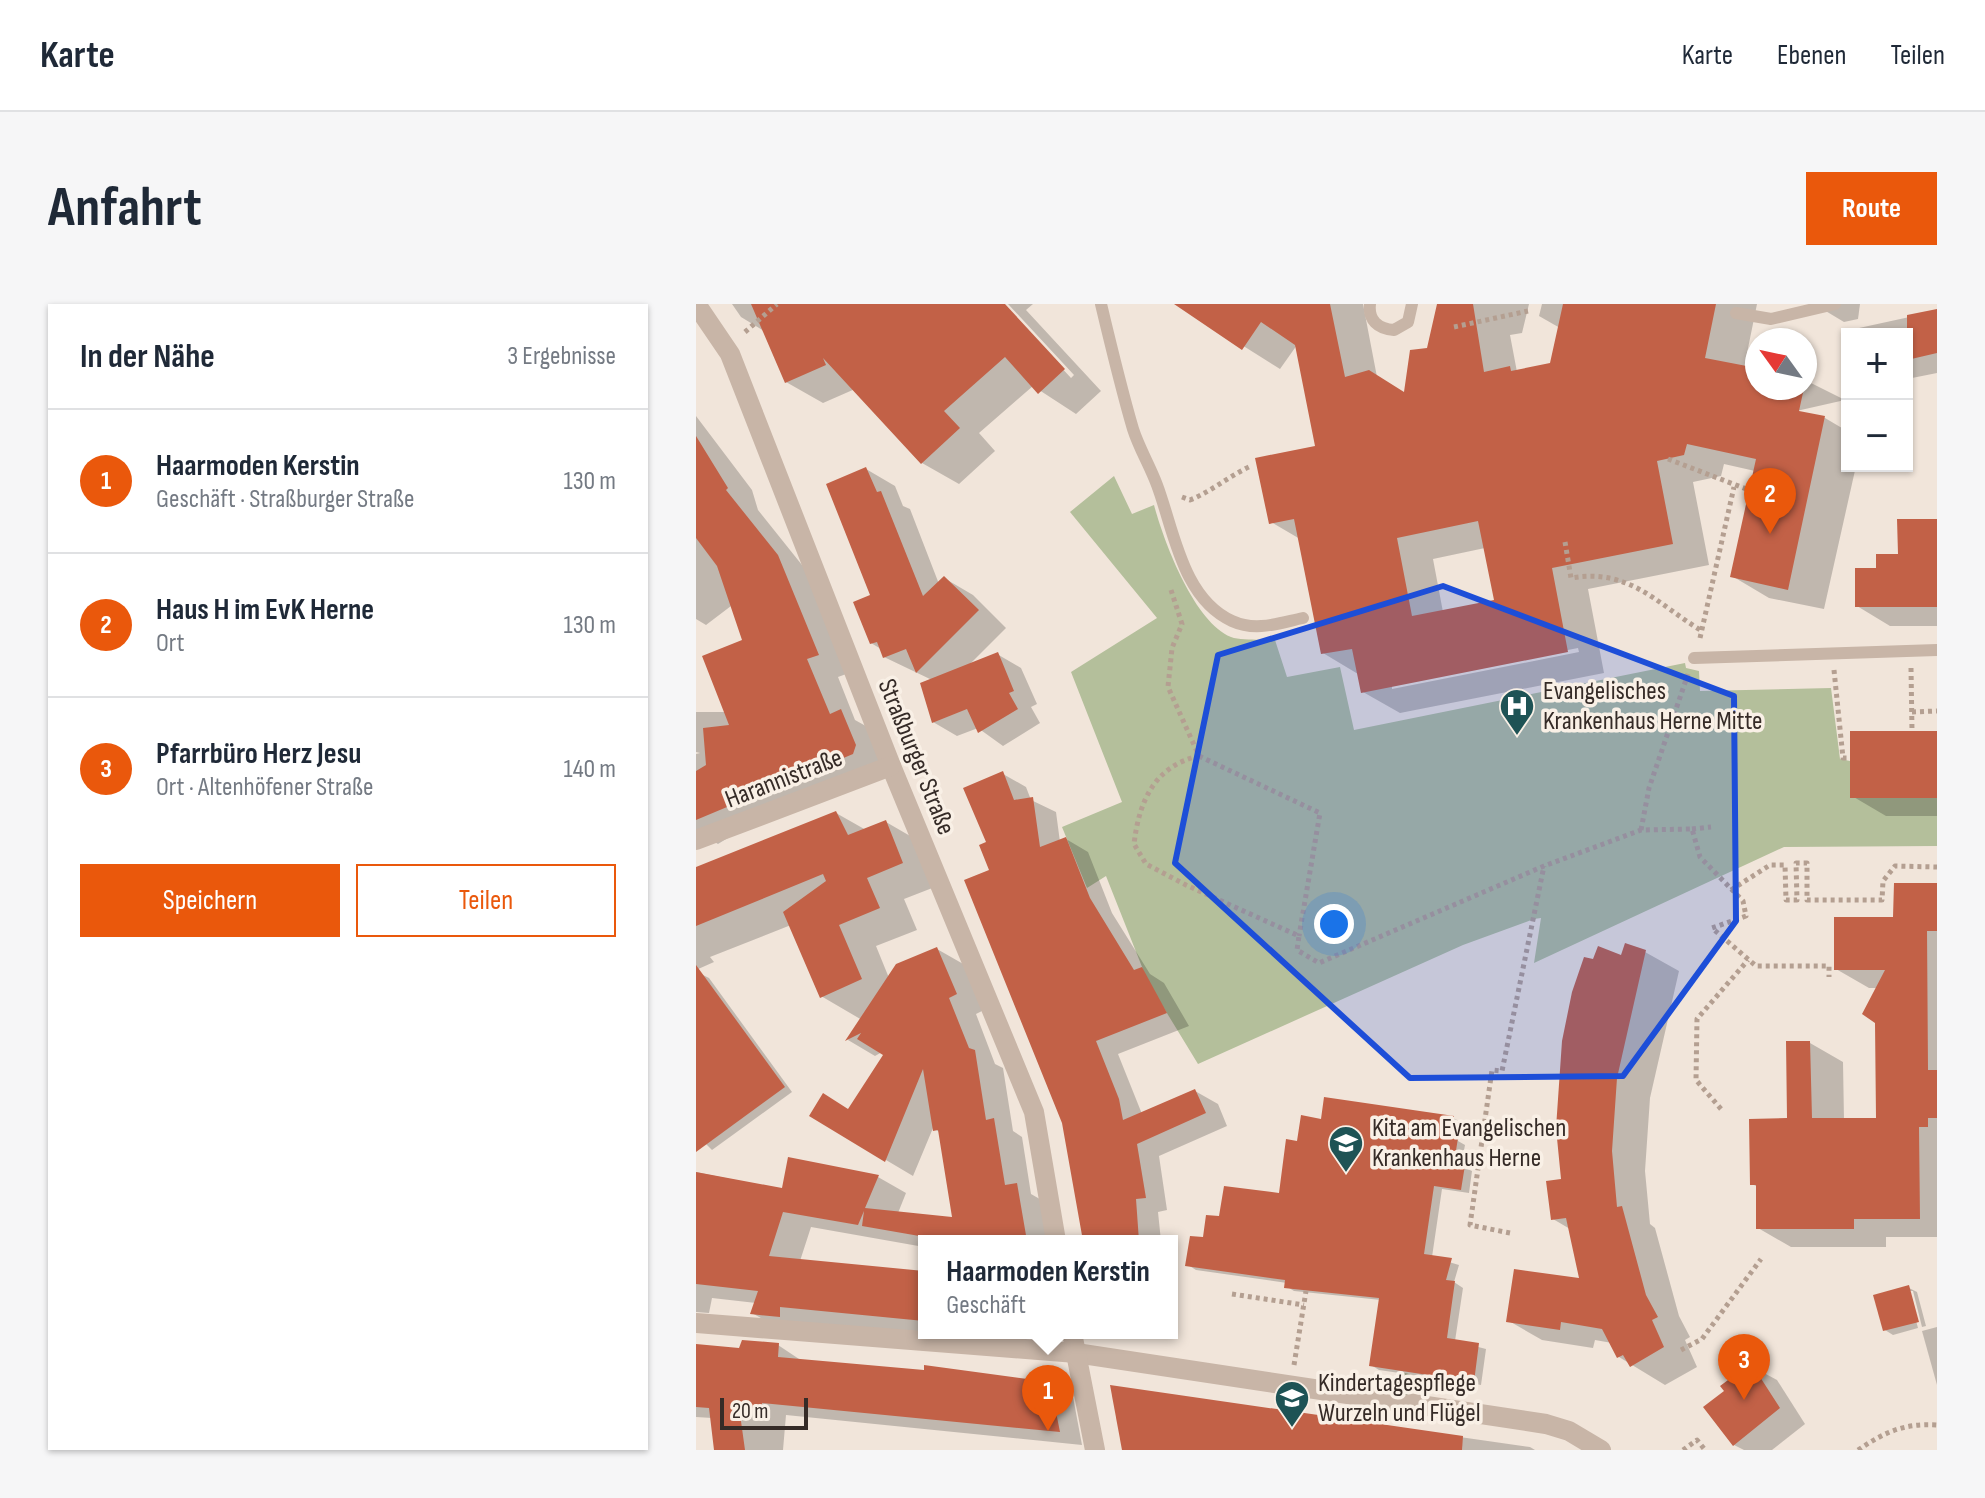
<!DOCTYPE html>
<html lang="de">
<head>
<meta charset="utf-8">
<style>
	:root { --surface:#fff; --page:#f6f6f7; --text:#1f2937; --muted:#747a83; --line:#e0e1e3; --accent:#ea580c }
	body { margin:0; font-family:"Sofia Sans Condensed",sans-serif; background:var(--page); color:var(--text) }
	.controls { position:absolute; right:24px; top:24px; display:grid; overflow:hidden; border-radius:0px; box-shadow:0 2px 6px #0004 }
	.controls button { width:72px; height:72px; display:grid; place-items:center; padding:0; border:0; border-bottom:2px solid var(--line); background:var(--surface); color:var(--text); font:40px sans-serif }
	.compass { position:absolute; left:1049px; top:24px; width:72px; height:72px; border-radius:50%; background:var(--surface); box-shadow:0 2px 6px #0004; rotate:303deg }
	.scale { position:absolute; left:24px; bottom:20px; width:88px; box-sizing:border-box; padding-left:8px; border:4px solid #352b27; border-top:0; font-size:22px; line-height:28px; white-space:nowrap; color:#352b27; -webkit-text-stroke:6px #f9f0e6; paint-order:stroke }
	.you { position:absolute; left:638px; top:620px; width:28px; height:28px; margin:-20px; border:6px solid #fff; border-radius:50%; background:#1a73e8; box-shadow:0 0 0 12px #1a73e833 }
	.badge { display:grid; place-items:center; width:52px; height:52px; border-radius:50%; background:var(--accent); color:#fff; font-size:26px; font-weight:700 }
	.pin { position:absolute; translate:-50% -66px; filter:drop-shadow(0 2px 4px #0008) }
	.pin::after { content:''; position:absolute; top:42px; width:28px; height:24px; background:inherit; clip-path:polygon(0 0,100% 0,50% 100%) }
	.popup { position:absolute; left:222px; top:931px; width:260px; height:104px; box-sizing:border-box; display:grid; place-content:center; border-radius:0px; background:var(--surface); filter:drop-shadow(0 2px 6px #0005); font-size:26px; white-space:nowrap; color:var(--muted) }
	.popup b { font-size:30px; color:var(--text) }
	.popup::after { content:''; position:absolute; left:50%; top:100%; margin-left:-16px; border:16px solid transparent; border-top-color:var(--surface) }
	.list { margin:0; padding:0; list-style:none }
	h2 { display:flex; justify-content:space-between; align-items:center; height:104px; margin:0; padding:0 32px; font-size:34px }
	h2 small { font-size:26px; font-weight:400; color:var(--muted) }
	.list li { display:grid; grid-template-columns:52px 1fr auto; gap:24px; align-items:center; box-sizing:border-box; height:144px; padding:0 32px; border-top:2px solid var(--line) }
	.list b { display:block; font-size:30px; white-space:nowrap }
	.list p { margin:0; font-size:26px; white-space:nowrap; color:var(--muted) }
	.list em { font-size:26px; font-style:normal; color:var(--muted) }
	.actions { display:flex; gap:16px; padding:24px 32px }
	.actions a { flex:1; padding:18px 0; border:2px solid var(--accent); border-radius:0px; text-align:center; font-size:28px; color:var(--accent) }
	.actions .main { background:var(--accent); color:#fff }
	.map { position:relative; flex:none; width:1241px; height:1146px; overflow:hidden; border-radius:0px }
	header { display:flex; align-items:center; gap:48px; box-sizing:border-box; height:112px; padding:0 40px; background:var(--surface); border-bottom:2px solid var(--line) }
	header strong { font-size:38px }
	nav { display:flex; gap:44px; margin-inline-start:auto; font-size:28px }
	.intro { display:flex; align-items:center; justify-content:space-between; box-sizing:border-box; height:192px; padding:0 48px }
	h1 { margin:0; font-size:56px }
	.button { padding:20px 36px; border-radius:0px; background:var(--accent); color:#fff; font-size:28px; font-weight:700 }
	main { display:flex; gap:48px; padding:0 48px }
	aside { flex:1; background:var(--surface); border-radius:0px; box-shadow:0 2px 6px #0004 }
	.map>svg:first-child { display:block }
	.green { fill:#b4bf9b }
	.shadow { fill:#0003; fill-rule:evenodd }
	.building { fill:#c26147; fill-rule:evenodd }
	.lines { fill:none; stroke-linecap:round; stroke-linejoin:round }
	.path { stroke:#b49f91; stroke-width:5; stroke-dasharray:4 4; stroke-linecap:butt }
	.service { stroke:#c8b5a7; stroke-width:12 }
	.minor { stroke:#c8b5a7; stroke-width:20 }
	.tree { fill:#92947a }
	.marked { fill:#1d4ed8; fill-opacity:0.2; stroke:#1d4ed8; stroke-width:6; stroke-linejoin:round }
	.labels { text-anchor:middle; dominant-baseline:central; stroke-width:7; stroke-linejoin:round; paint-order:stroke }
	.poi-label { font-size:26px; fill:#352b27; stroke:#f9f0e6; text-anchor:start }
	.street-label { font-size:26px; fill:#352b27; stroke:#f9f0e6 }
</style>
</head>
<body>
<header>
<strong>Karte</strong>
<nav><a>Karte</a><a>Ebenen</a><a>Teilen</a></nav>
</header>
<div class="intro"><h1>Anfahrt</h1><a class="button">Route</a></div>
<main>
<aside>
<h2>In der Nähe<small>3 Ergebnisse</small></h2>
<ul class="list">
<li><span class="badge">1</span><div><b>Haarmoden Kerstin</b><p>Geschäft · Straßburger Straße</p></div><em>130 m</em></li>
<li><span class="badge">2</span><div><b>Haus H im EvK Herne</b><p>Ort</p></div><em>130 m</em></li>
<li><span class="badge">3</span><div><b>Pfarrbüro Herz Jesu</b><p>Ort · Altenhöfener Straße</p></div><em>140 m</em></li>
</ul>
<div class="actions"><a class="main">Speichern</a><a>Teilen</a></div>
</aside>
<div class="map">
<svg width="1241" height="1146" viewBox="0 0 1241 1146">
	<rect width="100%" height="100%" fill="#f1e5da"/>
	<path class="green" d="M418,172l18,38 22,-9c10,37 40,117 77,132 11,4 31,2 44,3l12,37 53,-10 14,63 331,-67 1,5 13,3 1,20 131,-3 9,71 10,2v36l87,1v48l-153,1 -250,116 7,-45 -7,1 -71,26 -265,119 -50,-82 -42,-106 -19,12 -25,-61 60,-25 -51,-130 86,-54 -87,-106z"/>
	<g class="shadow">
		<polygon points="36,0 307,0 375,74 378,71 312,0 337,0 330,6 405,87 380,110 337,82 283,129 299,147 263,180 226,159 159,85 127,99 90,78 68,27 45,13"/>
		<path d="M512,0h155l14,73 29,17 23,-44 10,-46h90l-7,29 -12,2 7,37 35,-7 8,-37 -21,-12 3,-12h215l-13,64 13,2v18h48v-8l40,20 -53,12 33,6 22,13v35h9l-32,143 -55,-11 -37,-22 23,-105 -31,-7 -3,12 -28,6 16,83 -121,24 16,84 -204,40 -37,-21 -5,-18 -35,-21 -23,-114 -29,-17 46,-75 -20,-102 -17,24 -81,-51zM789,244l11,54 -53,10 -10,-53zM882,344l1,4 -187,37v-4z"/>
		<polygon points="1118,0 1164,0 1162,15 1148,18"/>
		<polygon points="1241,7 1241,69 1211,75 1211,30 1164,30 1163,24"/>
		<polygon points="0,112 56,186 62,206 114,271 153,369 142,373 159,416 177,426 191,460 48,524 22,540 17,537 0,543 0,450 4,449 0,448 0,408 30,408 49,337 35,302 10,321 0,315"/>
		<polygon points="170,165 199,182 207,202 214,205 243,280 248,274 277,291 310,324 272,362 301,350 325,364 341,400 335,403 344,419 307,442 282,424 261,432 237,418 236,376 188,353 185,345 175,339 177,292"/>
		<polygon points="1241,217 1241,322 1194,322 1161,302 1182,266 1204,252"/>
		<polygon points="1241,429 1241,512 1190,512 1156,492"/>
		<polygon points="307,470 330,483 335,496 360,508 364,538 370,535 392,548 416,609 454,670 468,679 493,722 422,750 446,810 499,787 522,800 531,822 463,852 471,906 462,908 465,937 389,937 368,818 296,567 292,539"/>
		<polygon points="140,509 170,526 190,518 228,540 244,581 208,595 221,626 180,642 193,674 241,645 269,661 288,706 280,710 299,760 307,764 317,827 326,833 335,890 349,898 358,937 228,937 228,943 115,923 104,957 228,969 228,1029 326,1029 326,1038 84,1025 56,1009 60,999 16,994 13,1009 0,1008 0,868 87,886 94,855 182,873 210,889 202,909 259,915 245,829 237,824 217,872 190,856 153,807 190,751 186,748 179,752 152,736 166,716 125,692 95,621 14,653 18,658 0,666 0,565"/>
		<polygon points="1241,581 1241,933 1190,933 1190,943 1095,943 1062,924 1062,883 1056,880 1093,816 1114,739 1147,758 1148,816 1182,816 1182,684 1173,684 1140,665"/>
		<polygon points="949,648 983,667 954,794 949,867 954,920 959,924 983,1012 994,1033 989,1036 1001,1063 969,1081 923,1053 916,1039 899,1036 897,1044 846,1036 813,1017 885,976 874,925 857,915 867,877 898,658"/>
		<polygon points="5,670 13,674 96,788 16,846 0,830 0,673"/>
		<polygon points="757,814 765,818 762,837 769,841 765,862 776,867 773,889 746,885 736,953 763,961 758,978 767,984 759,1037 790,1045 785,1081 683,1066 675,1061 685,996 598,987 590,982 591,979 500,966 492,961 525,915 584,892 603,839 626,817"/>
		<polygon points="1213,984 1221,988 1230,1022 1226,1023 1217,987 1212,987 1222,1024 1197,1031 1189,1026"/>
		<polygon points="1241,1023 1241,1081 1226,1027"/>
		<polygon points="82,1041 106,1057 353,1080 377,1093 386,1141 90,1111 87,1146 20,1146 16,1114 0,1113 0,1042 45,1046"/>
		<polygon points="1055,1062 1081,1076 1109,1120 1076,1146 1048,1146 1038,1141 1031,1088"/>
		<polygon points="416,1083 834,1143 839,1146 428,1146"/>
	</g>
	<g class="building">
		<polygon points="55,0 309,0 369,65 342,90 309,53 248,107 264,124 225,160 127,54 130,61 89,79"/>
		<path d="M478,0h156l15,73 24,-7 35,22 6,-42 17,-2 10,-44h36l11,68 26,-6 1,5 39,-8 13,-59h153l-11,54 52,10v20h47l-5,23 26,5 -37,174 -58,-13 26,-118 -69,-15 -3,11 -27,6 16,83 -121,24 16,84 -207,41 -9,-44 -31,5 -27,-135 -25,5 -14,-66 60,-12 -20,-101 -34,-23 -19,28zM782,217l16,79 -82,16 -15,-78z"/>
		<polygon points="1241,5 1241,49 1211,56 1211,11"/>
		<polygon points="0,132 32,184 30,186 82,251 123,351 111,355 134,410 145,405 160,441 157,450 0,516 0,467 10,461 7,424 33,421 6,352 46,336 21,262 0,234"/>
		<polygon points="170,163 181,188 185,187 227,292 248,272 283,306 220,369 210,345 187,354 181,338 174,340 157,298 174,291 130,180"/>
		<polygon points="1201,215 1241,215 1241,303 1159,303 1159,264 1180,264 1180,250 1202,250"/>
		<polygon points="302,348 318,387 313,389 322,405 282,429 271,405 236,419 224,379"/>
		<rect x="1154" y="427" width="87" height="67"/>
		<polygon points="307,467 318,496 337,493 344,543 370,533 394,594 438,666 446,663 471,709 400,737 423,795 427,816 499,785 510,809 441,840 450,894 440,895 443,937 387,937 366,819 268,576 293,566 283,541 290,538 267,484"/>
		<polygon points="140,507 152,531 190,516 207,559 171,574 184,604 143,621 166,675 124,694 87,608 130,577 127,570 0,622 0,563"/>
		<polygon points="1198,579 1241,579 1241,627 1231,627 1232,766 1241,766 1241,814 1232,814 1232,823 1223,823 1224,915 1158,915 1158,925 1060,925 1060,881 1054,881 1053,815 1091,814 1090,737 1114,737 1116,814 1180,814 1179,719 1166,710 1189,666 1138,666 1138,613 1197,613"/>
		<polygon points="929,639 950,646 921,774 916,847 921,903 926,902 950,991 962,1013 956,1016 968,1043 934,1063 927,1051 921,1054 906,1025 865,1018 864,1026 810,1018 818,965 883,974 870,914 855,916 850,877 865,875 860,824 866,737 876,688 888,653 897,655 902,642 925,651"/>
		<polygon points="241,643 261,690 253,694 273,744 279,746 290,816 298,814 309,881 321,879 331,937 252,937 166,922 168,907 162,921 87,908 73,952 228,967 228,1017 84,1003 84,1013 54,1010 62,987 0,980 0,868 86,884 92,853 183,871 169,904 256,913 242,826 237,827 227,765 189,858 113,812 127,789 152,805 187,751 161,735 165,729 149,737 200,660"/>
		<polygon points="0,661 89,783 0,848"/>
		<polygon points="628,793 758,812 755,833 762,834 758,859 769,861 765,886 738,882 728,950 756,954 750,976 759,977 751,1034 783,1039 778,1078 673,1062 683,994 588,984 589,976 489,962 494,932 507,933 510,911 523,912 528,882 583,889 590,835 601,837 605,811 625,815"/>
		<polygon points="1213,981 1223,1018 1187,1027 1177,991"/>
		<polygon points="46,1036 83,1039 82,1053 228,1066 228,1061 354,1078 364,1128 66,1099 66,1105 43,1103 49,1146 18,1146 13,1104 0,1103 0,1040 43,1044"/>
		<polygon points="1055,1059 1084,1104 1037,1142 1007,1103 1028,1087 1024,1082"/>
		<polygon points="414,1081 767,1132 766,1146 426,1146"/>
	</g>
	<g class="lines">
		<g class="path">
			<polyline points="758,23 832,7"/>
			<polyline points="49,28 81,0"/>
			<polyline points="972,155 1053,186"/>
			<path d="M486,193l8,3c22,-9 39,-24 61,-34"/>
			<path d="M869,238l6,36c59,-10 86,26 131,53"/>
			<path d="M475,286l11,34 -10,24 -4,39 31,69c-45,10 -60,46 -65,88l12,20 40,21 113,51 -2,14 22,13 225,-97 97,-36 51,-1 8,28 43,44 3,15 -34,12 44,38h73v11"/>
			<polyline points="1004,334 1038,183"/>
			<polyline points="1215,364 1216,427"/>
			<polyline points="1138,366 1147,454 1154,454"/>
			<polyline points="1216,408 1241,407"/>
			<polyline points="503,452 624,509 603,632"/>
			<polyline points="996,525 1015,523"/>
			<polyline points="945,526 953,484 992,370"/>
			<polyline points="1035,586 1074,561 1089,561 1090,596 1101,596 1100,559 1111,559 1111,596 1186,596 1187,577 1199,562 1241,563"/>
			<polyline points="1025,805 1000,776 1001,715 1052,656"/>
			<polyline points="814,929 774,921 796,766 806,767 848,562"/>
			<polyline points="536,990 608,1001"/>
			<polyline points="985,1046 1006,1035 1065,955"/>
			<polyline points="598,1061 610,987"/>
			<polyline points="987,1146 1001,1136 1009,1146"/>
			<path d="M1162,1146c27,-18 46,-27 79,-25"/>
		</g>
		<g class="service">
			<path d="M405,0c10,42 20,84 32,125 6,19 17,37 24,56 17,45 25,113 75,136 24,11 47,2 71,-3"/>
			<path d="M674,0c-2,16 8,25 24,26l14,-8 4,-18"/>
			<polyline points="1040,9 1075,15 1139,0"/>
			<polyline points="998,354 1241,346"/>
		</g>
		<g class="minor">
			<polyline points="0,0 34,50 195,462 338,808 360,937"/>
			<polyline points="0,536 195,462"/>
			<polyline points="0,1019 380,1049 850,1120 873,1127 905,1146"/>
			<polyline points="376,1029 399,1146"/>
		</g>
	</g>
	<circle class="tree" cx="708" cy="1080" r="11"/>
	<path class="marked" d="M747,282l291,110 2,225 -113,155 -213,2 -235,-215 43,-208z"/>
	<defs>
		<g id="hospital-pin" transform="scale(1.8)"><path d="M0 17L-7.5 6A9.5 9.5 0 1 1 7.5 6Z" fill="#1e5355" stroke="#f9f0e6"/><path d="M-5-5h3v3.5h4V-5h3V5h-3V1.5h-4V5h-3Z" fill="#fff"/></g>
		<g id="school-pin" transform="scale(1.8)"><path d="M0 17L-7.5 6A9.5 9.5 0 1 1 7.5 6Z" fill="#1e5355" stroke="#f9f0e6"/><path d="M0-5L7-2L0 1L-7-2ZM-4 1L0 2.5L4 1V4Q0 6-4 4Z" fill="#fff"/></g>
	</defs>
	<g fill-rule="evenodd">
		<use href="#hospital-pin" x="821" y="402"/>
		<use href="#school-pin" x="650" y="839"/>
		<use href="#school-pin" x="596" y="1094"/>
	</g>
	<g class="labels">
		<g class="poi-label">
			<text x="847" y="387">Evangelisches<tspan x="847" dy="30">Krankenhaus Herne Mitte</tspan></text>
			<text x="676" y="824">Kita am Evangelischen<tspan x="676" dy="30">Krankenhaus Herne</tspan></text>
			<text x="622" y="1079">Kindertagespflege<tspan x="622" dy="30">Wurzeln und Flügel</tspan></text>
		</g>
		<g class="street-label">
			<text transform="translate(220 453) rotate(68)">Straßburger Straße</text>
			<text transform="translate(88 475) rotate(-21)">Harannistraße</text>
		</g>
	</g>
</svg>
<div class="controls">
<button>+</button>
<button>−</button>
</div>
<svg class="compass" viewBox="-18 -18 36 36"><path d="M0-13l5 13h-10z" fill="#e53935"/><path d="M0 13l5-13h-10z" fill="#747a83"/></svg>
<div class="scale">20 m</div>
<div class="you"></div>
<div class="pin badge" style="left:352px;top:1127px">1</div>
<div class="popup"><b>Haarmoden Kerstin</b>Geschäft</div>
<div class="pin badge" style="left:1074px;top:230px">2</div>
<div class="pin badge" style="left:1048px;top:1096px">3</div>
</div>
</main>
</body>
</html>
